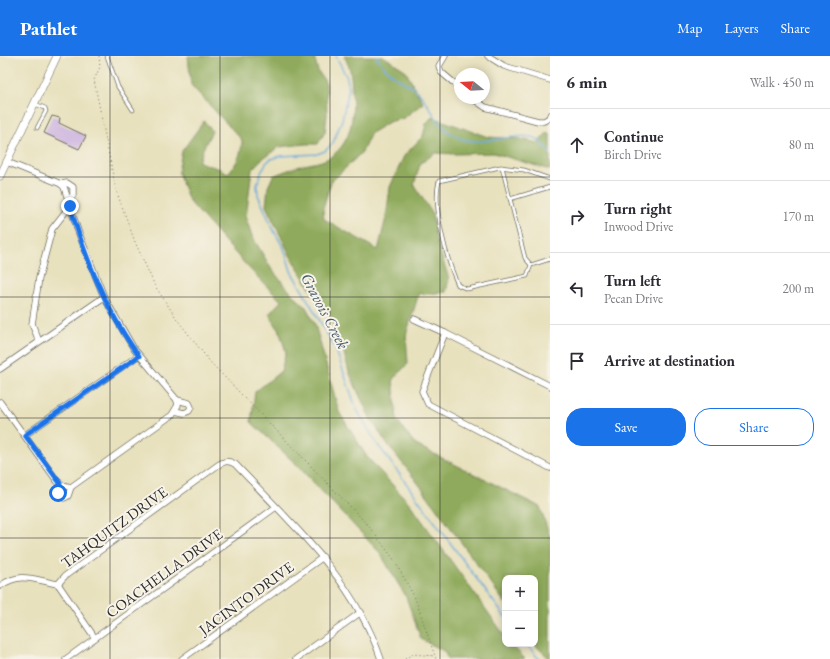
<!DOCTYPE html>
<html lang="en">
<head>
<meta charset="utf-8">
<style>
	:root { --surface:#fff; --page:#f7f7f7; --text:#2b2b33; --muted:#7c7c81; --line:#e1e1e2; --accent:#1a73e8 }
	body { margin:0; font-family:"EB Garamond",serif; background:var(--page); color:var(--text) }
	.controls { position:absolute; right:12px; bottom:12px; display:grid; overflow:hidden; border-radius:8px; box-shadow:0 2px 10px #0003 }
	.controls button { width:36px; height:36px; display:grid; place-items:center; padding:0; border:0; border-bottom:1px solid var(--line); background:var(--surface); color:var(--text); font:20px sans-serif }
	.compass { position:absolute; left:454px; top:12px; width:36px; height:36px; border-radius:50%; background:var(--surface); box-shadow:0 2px 10px #0003; rotate:288deg }
	.stop { position:absolute; width:12px; height:12px; margin:-9px; border:3px solid #1a73e8; border-radius:50%; background:#fff }
	.stop.end { background:#1a73e8; border-color:#fff; box-shadow:0 1px 4px #0008 }
	.list { margin:0; padding:0; list-style:none }
	h2 { display:flex; justify-content:space-between; align-items:center; height:52px; margin:0; padding:0 16px; font-size:17px }
	h2 small { font-size:13px; font-weight:400; color:var(--muted) }
	.list li { display:grid; grid-template-columns:26px 1fr auto; gap:12px; align-items:center; box-sizing:border-box; height:72px; padding:0 16px; border-top:1px solid var(--line) }
	.list b { display:block; font-size:15px; white-space:nowrap }
	.list p { margin:0; font-size:13px; white-space:nowrap; color:var(--muted) }
	.list em { font-size:13px; font-style:normal; color:var(--muted) }
	.actions { display:flex; gap:8px; padding:12px 16px }
	.actions a { flex:1; padding:9px 0; border:1px solid var(--accent); border-radius:16px; text-align:center; font-size:14px; color:var(--accent) }
	.actions .main { background:var(--accent); color:#fff }
	.icon { flex:none; width:22px; height:22px; fill:none; stroke:currentColor; stroke-width:2; stroke-linecap:round; stroke-linejoin:round }
	.map { position:relative; flex:none; width:550px; height:603px; overflow:hidden }
	header { display:flex; align-items:center; gap:24px; box-sizing:border-box; height:56px; padding:0 20px; background:var(--accent); color:#fff }
	header strong { font-size:19px }
	nav { display:flex; gap:22px; margin-inline-start:auto; font-size:14px }
	main { display:flex }
	aside { flex:1; background:var(--surface) }
	.map>svg:first-child { display:block }
	.forest { fill:#8faa5b; stroke:#5d6a43 }
	.lines { fill:none; stroke-linecap:round; stroke-linejoin:round }
	.stream { stroke:#68a9dc; stroke-width:1.5 }
	.building { fill:#cbb0e0 }
	.service-casing { stroke:#6d6b5e; stroke-width:4.5 }
	.minor-casing { stroke:#6d6b5e; stroke-width:7 }
	.tertiary-casing { stroke:#6d6b5e; stroke-width:8 }
	.path { stroke:#6d6b5e; stroke-width:1; stroke-dasharray:1 3; stroke-linecap:butt }
	.service { stroke:#fff; stroke-width:3 }
	.minor { stroke:#fff; stroke-width:5.5 }
	.tertiary { stroke:#fff; stroke-width:7 }
	.route { stroke:#1a73e8; stroke-width:5 }
	.grid { fill:none; stroke:#2b2b2b; stroke-width:1; stroke-opacity:0.55 }
	.labels { text-anchor:middle; dominant-baseline:central; stroke-width:4; stroke-linejoin:round; paint-order:stroke }
	.street-label { font-size:15px; fill:#2b2b2b; stroke:#f7f3e8 }
	.water-label { font-size:16px; font-style:italic; fill:#405769; stroke:#f7f3e8 }
</style>
</head>
<body>
<header>
<strong>Pathlet</strong>
<nav><a>Map</a><a>Layers</a><a>Share</a></nav>
</header>
<main>
<div class="map">
<svg width="550" height="603" viewBox="0 0 550 603">
	<rect width="100%" height="100%" fill="#f7f3e8"/>
	<filter id="ink" filterUnits="userSpaceOnUse"><feTurbulence type="fractalNoise" baseFrequency=".025" numOctaves="2"/><feDisplacementMap in="SourceGraphic" scale="8" xChannelSelector="R" yChannelSelector="G"/><feConvolveMatrix kernelMatrix="1 2 1 2 8 2 1 2 1" color-interpolation-filters="sRGB"/></filter>
	<filter id="wash" filterUnits="userSpaceOnUse"><feTurbulence type="fractalNoise" baseFrequency=".012" numOctaves="4" result="noise"/><feDisplacementMap in="SourceGraphic" scale="16" xChannelSelector="R" yChannelSelector="G"/><feGaussianBlur stdDeviation="0.9" result="paint"/><feColorMatrix in="noise" values="0 0 0 0 0 0 0 0 0 0 0 0 0 0 0 0 0 1.4 0 .05"/><feComposite in="paint" operator="in"/></filter>
	<g filter="url(#wash)">
		<rect width="100%" height="100%" fill="#e8e1bd"/>
		<g class="forest">
			<path d="M188,0h126l4,15 8,12 1,32 -2,17 -7,12h-12l-27,3 -17,12 -10,10 -6,49 6,18 20,34 21,25 13,12 9,17 24,88 28,45 43,47 95,132v8h6l14,15h-77l-4,-8 -23,-12 -15,-42 -26,-44 -83,-88 -46,-43 4,-30 26,-21 5,-19 -7,-22 -10,-16 12,-13 -36,-37 -56,-63 -11,-29 4,-21 22,-30 8,10 -9,18 -4,13 21,7 7,5c10,-10 15,-20 15,-34l-51,-55z"/>
			<path d="M344,0h39l22,14 18,33 -19,15 -15,4 -18,11 -9,19 -31,30 -8,26 1,11 54,31 8,-32 4,-31 14,-31 19,-20 3,-12 6,-7 56,20 33,2 17,4 9,-10 3,1v36l-56,-17 -39,1 -20,-1 -15,11 -6,21 18,28 4,26 13,40 -3,13 -21,2 -6,-1 -13,42 2,29 -15,15 4,42 19,24 124,62 10,30v122l-16,-15 1,-66h-30v25l-84,-116 -36,-46 -16,-25 -20,-44 -5,-19 -9,-19 -4,-18 -22,-29 -17,-28 -26,-53 2,-19 5,-11c9,-4 18,-7 27,-10 11,-3 22,-3 32,-10 21,-16 22,-41 20,-65 -1,-15 0,-21 -8,-35z"/>
		</g>
		<g class="lines">
			<g class="stream">
				<polyline points="336,0 347,22 349,32 342,64 333,87 325,95 317,98 280,100 271,103 266,107 260,119 257,129 258,139 274,175 284,192 291,215 335,291 356,352 375,385 505,561"/>
				<path d="M376,0c7,11 15,19 26,25 5,3 11,5 15,10 16,16 19,39 45,48 24,8 61,-9 75,0 5,3 9,9 13,14"/>
				<polyline points="526,588 539,603"/>
			</g>
		</g>
		<g id="blocks">
			<polygon class="building" points="52,60 60,62 59,67 86,80 79,93 44,77"/>
		</g>
	</g>
	<g filter="url(#ink)">
		<use href="#blocks" fill-opacity="0" stroke="#6d6b5e" stroke-width="1"/>
		<g class="lines">
			<g class="service-casing">
				<g id="service">
					<polyline points="107,0 118,31 133,54"/>
					<polyline points="35,48 45,52 46,55 37,72"/>
					<polyline points="502,111 525,202 531,209"/>
					<path d="M550,123l-26,-9 -24,-3 -61,14c-7,25 8,80 19,104l9,4 60,-13 4,-11 19,-6"/>
					<polyline points="510,143 550,131"/>
				</g>
			</g>
			<g class="minor-casing">
				<g id="minor">
					<polyline points="445,0 439,10 441,16 460,32"/>
					<polyline points="488,0 504,10 550,24"/>
					<polyline points="472,42 485,51 538,65 544,65 549,62 550,59"/>
					<polyline points="61,128 67,127 73,131 73,139 69,144"/>
					<polyline points="414,263 445,277 422,335 428,348 550,412"/>
					<polyline points="445,277 550,330"/>
					<polyline points="39,285 32,268 39,222 52,173 70,150"/>
					<polyline points="0,313 104,241"/>
					<polyline points="0,346 57,425 62,429 71,431 172,359 178,349 177,344 134,293 104,241 78,175 64,131 61,128 7,106"/>
					<polyline points="175,355 184,357 189,355 191,351 189,347 177,344"/>
					<polyline points="25,379 139,299"/>
					<polyline points="60,427 58,437 59,440 64,442 68,440 71,431"/>
					<path d="M58,528l7,-8 153,-111c7,-4 10,-5 17,-1 57,60 119,115 146,195"/>
					<polyline points="58,528 95,582"/>
					<path d="M0,530c21,-15 34,-6 58,-2"/>
					<polyline points="66,603 276,451"/>
					<polyline points="182,603 323,501"/>
					<polyline points="296,603 361,556"/>
				</g>
			</g>
			<g class="tertiary-casing">
				<polyline id="tertiary" points="0,120 57,0"/>
			</g>
			<g class="path">
				<polyline points="99,0 100,11 94,24 116,134 135,186 155,230 179,266 211,307 366,467 393,502 415,542 436,603"/>
				<polyline points="405,603 413,598 435,600"/>
			</g>
			<use href="#service" class="service"/>
			<use href="#minor" class="minor"/>
			<use href="#tertiary" class="tertiary"/>
		</g>
	</g>
	<g class="lines" filter="url(#ink)">
		<path class="route" d="M58,437l2,-10 -35,-48 114,-79c-33,-44 -54,-99 -69,-150"/>
	</g>
	<path class="grid" d="M110,0v603M220,0v603M330,0v603M440,0v603M0,121h550M0,241h550M0,362h550M0,482h550"/>
	<g class="labels">
		<g class="street-label">
			<text transform="translate(114 471) rotate(-36)">TAHQUITZ DRIVE</text>
			<text transform="translate(164 517) rotate(-36)">COACHELLA DRIVE</text>
			<text transform="translate(246 542) rotate(-36)">JACINTO DRIVE</text>
		</g>
		<g class="water-label">
			<text transform="translate(325 255) rotate(62)">Gravois Creek</text>
		</g>
	</g>
</svg>
<div class="controls">
<button>+</button>
<button>−</button>
</div>
<svg class="compass" viewBox="-18 -18 36 36"><path d="M0-13l5 13h-10z" fill="#e53935"/><path d="M0 13l5-13h-10z" fill="#7c7c81"/></svg>
<div class="stop" style="left:58px;top:437px"></div>
<div class="stop end" style="left:70px;top:150px"></div>
</div>
<aside>
<h2>6 min<small>Walk · 450 m</small></h2>
<ul class="list">
<li><svg class="icon" aria-label="ahead" viewBox="0 0 24 24"><path d="M12 20V5M6 11l6-6 6 6"/></svg><div><b>Continue</b><p>Birch Drive</p></div><em>80 m</em></li>
<li><svg class="icon" aria-label="right" viewBox="0 0 24 24"><path d="M7 20v-9h11M14 6l5 5-5 5"/></svg><div><b>Turn right</b><p>Inwood Drive</p></div><em>170 m</em></li>
<li><svg class="icon" aria-label="left" viewBox="0 0 24 24"><path d="M17 20v-9H6M10 6l-5 5 5 5"/></svg><div><b>Turn left</b><p>Pecan Drive</p></div><em>200 m</em></li>
<li><svg class="icon" aria-label="arrive" viewBox="0 0 24 24"><path d="M6 21V4h12l-3 4 3 4H6"/></svg><div><b>Arrive at destination</b></div></li>
</ul>
<div class="actions"><a class="main">Save</a><a>Share</a></div>
</aside>
</main>
</body>
</html>
